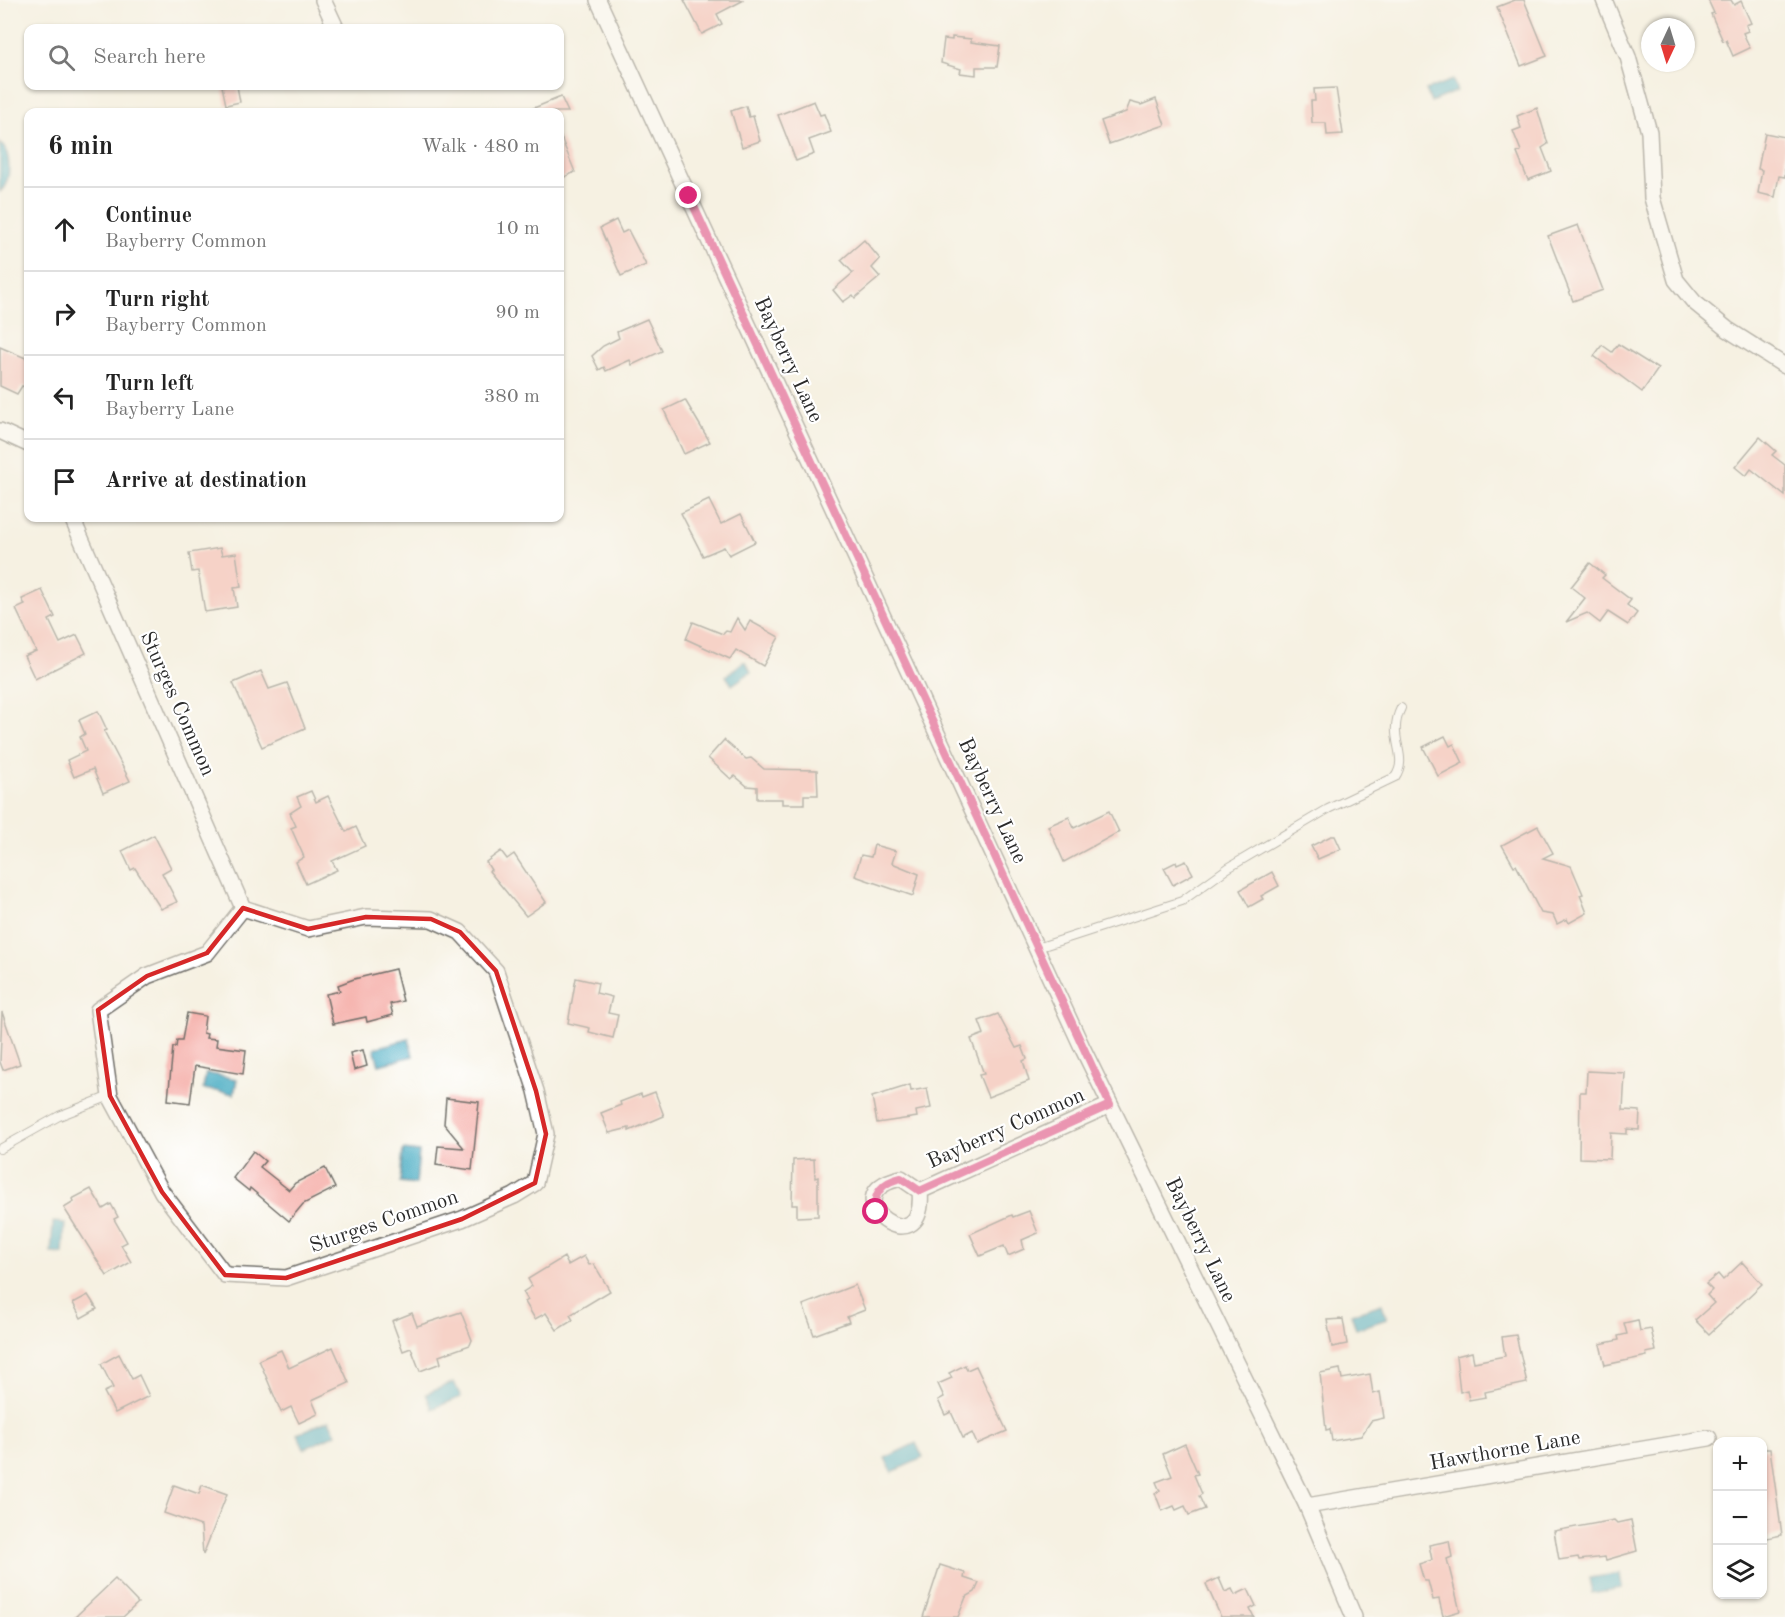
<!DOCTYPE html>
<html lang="en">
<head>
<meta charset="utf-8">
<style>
	:root { --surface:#fff; --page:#f2f2f2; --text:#222; --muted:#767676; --line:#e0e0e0 }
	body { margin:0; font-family:"Old Standard TT",serif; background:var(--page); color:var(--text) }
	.controls { position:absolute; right:18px; bottom:18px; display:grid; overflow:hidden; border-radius:12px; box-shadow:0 2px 4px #0004 }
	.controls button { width:54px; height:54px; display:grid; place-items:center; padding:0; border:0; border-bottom:2px solid var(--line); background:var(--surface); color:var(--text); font:30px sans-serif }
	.compass { position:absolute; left:1641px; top:18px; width:54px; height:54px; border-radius:50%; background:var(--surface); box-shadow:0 2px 4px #0004; rotate:184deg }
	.stop { position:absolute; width:18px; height:18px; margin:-14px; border:4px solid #db2777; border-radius:50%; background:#fff }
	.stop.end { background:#db2777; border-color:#fff; box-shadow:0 2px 6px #0008 }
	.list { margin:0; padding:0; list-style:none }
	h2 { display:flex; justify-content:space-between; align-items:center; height:78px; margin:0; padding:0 24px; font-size:26px }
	h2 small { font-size:20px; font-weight:400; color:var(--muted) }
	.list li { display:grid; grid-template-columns:39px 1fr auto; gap:18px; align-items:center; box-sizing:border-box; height:84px; padding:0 24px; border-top:2px solid var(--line) }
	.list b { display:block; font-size:22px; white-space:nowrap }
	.list p { margin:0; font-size:20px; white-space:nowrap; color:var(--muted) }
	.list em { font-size:20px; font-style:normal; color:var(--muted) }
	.icon { flex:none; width:33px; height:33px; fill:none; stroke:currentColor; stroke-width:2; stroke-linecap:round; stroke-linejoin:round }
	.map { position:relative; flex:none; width:1785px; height:1617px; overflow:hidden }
	.search { position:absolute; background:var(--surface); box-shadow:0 2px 4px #0004; left:24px; top:24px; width:540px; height:66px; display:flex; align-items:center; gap:15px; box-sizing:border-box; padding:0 21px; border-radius:12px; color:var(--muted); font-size:22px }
	.panel { position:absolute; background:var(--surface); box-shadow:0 2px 4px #0004; left:24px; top:108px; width:540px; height:414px; border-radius:12px }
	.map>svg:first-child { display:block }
	.water { fill:#40a8c0; stroke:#366a76; stroke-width:1.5 }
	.building { fill:#f5ada7 }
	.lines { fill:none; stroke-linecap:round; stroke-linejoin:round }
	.service-casing { stroke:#72706b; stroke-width:10 }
	.minor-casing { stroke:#72706b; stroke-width:18 }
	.service { stroke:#fff; stroke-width:8 }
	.minor { stroke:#fff; stroke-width:15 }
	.route { stroke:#db2777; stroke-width:8 }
	.marked { fill:none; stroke:#d62828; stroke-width:4.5; stroke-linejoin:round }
	.labels { text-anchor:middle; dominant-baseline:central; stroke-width:4.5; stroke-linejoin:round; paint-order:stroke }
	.street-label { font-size:21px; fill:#2b2b2b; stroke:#fff }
</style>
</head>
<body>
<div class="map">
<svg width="1785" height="1617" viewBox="0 0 1785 1617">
	<rect width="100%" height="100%" fill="#fff"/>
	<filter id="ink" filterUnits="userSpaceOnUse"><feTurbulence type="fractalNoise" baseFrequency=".0167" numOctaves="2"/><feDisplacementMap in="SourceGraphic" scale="12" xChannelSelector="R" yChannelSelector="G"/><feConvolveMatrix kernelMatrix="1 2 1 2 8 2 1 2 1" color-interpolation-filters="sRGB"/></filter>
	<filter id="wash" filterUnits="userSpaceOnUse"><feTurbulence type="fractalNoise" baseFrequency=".008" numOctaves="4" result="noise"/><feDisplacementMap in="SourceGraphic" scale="24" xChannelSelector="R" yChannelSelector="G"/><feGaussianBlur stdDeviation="1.35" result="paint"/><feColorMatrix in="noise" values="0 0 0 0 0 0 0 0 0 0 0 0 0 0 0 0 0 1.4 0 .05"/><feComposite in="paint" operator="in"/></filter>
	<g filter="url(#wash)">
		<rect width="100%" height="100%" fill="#f6f1e2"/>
		<g class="water">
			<polygon points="1453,80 1457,91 1431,102 1426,90"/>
			<path d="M0,143c12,10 12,38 0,49z"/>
			<polygon points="743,662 746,662 751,672 732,685 726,676"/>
			<polygon points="409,1039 413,1056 379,1065 374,1048"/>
			<polygon points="206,1073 237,1079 234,1094 203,1089"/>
			<polygon points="403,1150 419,1152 416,1184 400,1182"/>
			<polygon points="53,1222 65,1223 63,1254 51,1253"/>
			<polygon points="1382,1304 1387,1319 1356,1329 1351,1314"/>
			<polygon points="454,1382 461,1397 432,1409 426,1394"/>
			<polygon points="329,1420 336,1434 304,1449 297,1434"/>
			<polygon points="916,1443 923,1458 892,1472 885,1458"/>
			<polygon points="1620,1573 1622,1588 1592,1593 1589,1578"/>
		</g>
		<g id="blocks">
			<g class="building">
				<polygon points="684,0 744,0 717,14 722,24 702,34"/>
				<polygon points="1515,0 1524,0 1547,56 1521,66 1497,7"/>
				<polygon points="1708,0 1731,0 1734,5 1741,1 1751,23 1746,25 1748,31 1743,33 1750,48 1733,56 1726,40 1723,41 1711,14 1714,13"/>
				<polygon points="952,37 971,39 971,42 1000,46 997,67 976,67 976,75 960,73 961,69 941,63 944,39 952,40"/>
				<polygon points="222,86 237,86 240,102 226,105"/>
				<polygon points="1336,88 1343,134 1327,135 1326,123 1312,123 1311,101 1315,101 1314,89"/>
				<polygon points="561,97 568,112 524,112"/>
				<polygon points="1156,99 1165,125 1109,144 1101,121 1126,112 1130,102 1141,105"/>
				<polygon points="814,101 820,115 824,114 831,132 809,140 814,154 796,161 778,115"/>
				<polygon points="746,106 749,117 753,116 760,141 742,147 731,111"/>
				<polygon points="1537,108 1548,144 1542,148 1551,171 1528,180 1517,153 1521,151 1513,131 1521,128 1517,116"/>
				<polygon points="1765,133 1785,137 1785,177 1779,176 1775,197 1758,193 1762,170 1758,169"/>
				<polygon points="560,135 575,172 560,179"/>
				<polygon points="616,220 622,233 628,230 646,265 621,276 600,228"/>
				<polygon points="1578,225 1603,290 1573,301 1548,236"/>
				<polygon points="864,240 880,259 872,268 880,277 855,298 853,295 843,302 833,290 853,273 841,260"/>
				<polygon points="647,319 662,351 632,365 630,360 606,371 604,367 599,370 592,356 603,346 619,338 617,332"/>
				<polygon points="1618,344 1658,369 1642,392 1594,356 1602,345 1612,352"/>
				<polygon points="0,347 28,359 28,388 22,386 17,394 0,386"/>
				<polygon points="685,400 710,442 684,454 664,410"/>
				<polygon points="1760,437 1776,451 1772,455 1785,465 1785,496 1751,469 1746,476 1735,467"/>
				<polygon points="709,500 721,524 741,514 755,542 729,555 724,547 703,556 681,513"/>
				<polygon points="220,548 222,555 236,553 241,587 234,588 237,607 205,612 198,571 192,572 189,553"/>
				<polygon points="1590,563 1605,575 1602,578 1631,600 1627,605 1637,613 1628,625 1608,612 1600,623 1587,613 1566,622 1585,598 1571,587"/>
				<polygon points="42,590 55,617 49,620 60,643 77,635 86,653 35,679 24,656 36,651 16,609 25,605 22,599"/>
				<polygon points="737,618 745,630 750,621 779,637 763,666 736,650 730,659 686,639 693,622 723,634 726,631 730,632"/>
				<polygon points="261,671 269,689 287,683 305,728 262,747 233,683"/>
				<polygon points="98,711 107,730 104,731 130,781 103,793 93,769 74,777 67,760 86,751 80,737 85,734 79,720"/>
				<polygon points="1445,736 1450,746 1454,744 1463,763 1438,776 1423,747"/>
				<polygon points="724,740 746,759 751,758 764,769 817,770 818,795 804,795 804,804 782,804 782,799 757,799 757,787 747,786 735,776 731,779 708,758"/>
				<polygon points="311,791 316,802 328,796 346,832 356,827 365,846 332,861 337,870 306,884 296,862 304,857 291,828 296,826 290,813 301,806 297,797"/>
				<polygon points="1109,811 1119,832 1064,862 1048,826 1069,817 1074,828"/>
				<polygon points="1538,826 1553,853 1543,858 1571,866 1583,894 1580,895 1587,913 1569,923 1567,919 1557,924 1553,915 1541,913 1516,865 1514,866 1502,845"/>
				<polygon points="154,835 171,868 162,873 177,902 161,909 135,868 131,870 122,851"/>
				<polygon points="1331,836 1335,836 1341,849 1318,859 1311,846"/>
				<polygon points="874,845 896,851 892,863 919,874 913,896 855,876 861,855 871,857"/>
				<polygon points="501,851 507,859 514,854 546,902 526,916 489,871 491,870 486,862"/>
				<polygon points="1186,861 1193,874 1173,885 1164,868 1176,862 1177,865"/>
				<polygon points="1272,872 1279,886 1261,896 1263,899 1249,907 1240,890"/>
				<polygon points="395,969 403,1001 390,1004 393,1015 367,1022 366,1017 333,1024 326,994 340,991 338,985 354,979"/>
				<polygon points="576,978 598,983 596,993 612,997 608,1013 618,1015 613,1038 589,1032 590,1028 568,1023"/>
				<polygon points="2,1012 20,1064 3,1070 0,1062"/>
				<polygon points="187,1013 205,1016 203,1033 207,1034 206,1038 217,1039 216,1046 246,1050 243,1074 195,1066 190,1103 168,1100 173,1047 176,1047 177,1040 182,1040"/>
				<polygon points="998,1014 1016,1048 1022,1046 1027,1059 1023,1061 1029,1081 988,1097 979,1075 984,1074 971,1039 984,1034 979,1021"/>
				<polygon points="363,1050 367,1066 354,1070 350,1053"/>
				<polygon points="1587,1071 1625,1073 1623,1110 1640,1111 1639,1130 1627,1129 1627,1134 1611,1133 1610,1159 1579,1158 1580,1092 1586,1092"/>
				<polygon points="910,1085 911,1091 927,1088 931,1108 916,1111 917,1117 877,1123 872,1097"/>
				<polygon points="655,1092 664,1116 629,1131 629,1128 609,1133 601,1113 621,1105 620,1102 641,1094 642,1097"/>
				<polygon points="446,1098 479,1102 472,1170 436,1165 438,1146 464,1148 444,1124"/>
				<polygon points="253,1151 265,1161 260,1167 289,1190 295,1183 325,1168 335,1188 303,1204 289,1221 250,1188 249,1191 233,1178"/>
				<polygon points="814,1159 815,1178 818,1177 818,1216 797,1217 797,1205 792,1205 793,1160"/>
				<polygon points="91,1189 103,1209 111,1204 118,1217 114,1219 127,1242 121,1245 131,1262 107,1276 64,1208 74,1202 72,1199"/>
				<polygon points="1029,1211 1038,1233 1022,1240 1024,1249 1008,1256 1004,1246 980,1256 970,1234 1012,1215 1013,1217"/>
				<polygon points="584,1256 589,1265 594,1264 610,1291 570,1315 573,1320 557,1330 546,1313 535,1319 525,1302 528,1300 523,1292 532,1286 528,1279 564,1257 568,1265"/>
				<polygon points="1742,1262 1762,1284 1709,1334 1695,1320 1714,1303 1707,1295 1712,1290 1706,1284 1718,1274 1723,1280"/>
				<polygon points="855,1285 865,1310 847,1317 849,1322 814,1335 803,1305"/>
				<polygon points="88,1295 97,1309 81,1318 73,1303"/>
				<polygon points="461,1312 472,1340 470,1345 439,1356 441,1363 420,1371 411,1348 403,1351 392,1321 412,1313 417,1326"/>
				<polygon points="1343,1319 1347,1344 1332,1347 1327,1320"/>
				<polygon points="1638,1320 1640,1331 1651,1329 1656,1351 1646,1353 1647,1356 1605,1365 1600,1344 1619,1340 1618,1336 1627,1334 1624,1323"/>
				<polygon points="1516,1335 1527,1383 1485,1392 1486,1397 1469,1400 1467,1390 1460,1392 1456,1356 1472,1352 1474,1362 1505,1356 1502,1337"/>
				<polygon points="333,1347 349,1383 312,1400 318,1414 299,1423 291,1407 281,1412 259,1360 281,1350 289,1368"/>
				<polygon points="119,1354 132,1379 139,1375 149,1396 115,1413 104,1392 113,1388 101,1364"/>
				<polygon points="965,1365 967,1370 976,1366 1007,1431 977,1444 972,1433 963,1438 951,1412 945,1415 938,1400 944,1397 938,1384 952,1378 949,1373"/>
				<polygon points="1340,1369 1342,1379 1370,1374 1373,1394 1380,1392 1384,1418 1371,1421 1361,1436 1332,1441 1330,1429 1326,1430 1320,1373"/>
				<polygon points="1185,1444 1198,1474 1194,1475 1202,1494 1199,1496 1205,1509 1189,1515 1185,1506 1176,1510 1174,1506 1162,1511 1155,1493 1160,1491 1156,1482 1172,1476 1163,1454"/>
				<polygon points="1762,1449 1770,1449 1782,1535 1762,1539"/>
				<polygon points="174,1485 199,1494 202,1485 227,1494 203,1555 201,1526 164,1513"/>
				<polygon points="1614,1520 1617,1523 1631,1520 1637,1551 1606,1560 1605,1557 1579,1560 1578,1557 1559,1560 1554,1531"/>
				<polygon points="1449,1541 1452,1557 1447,1559 1460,1611 1443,1616 1439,1599 1433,1600 1428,1581 1424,1581 1419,1564 1432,1560 1429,1545"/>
				<polygon points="940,1565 965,1573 964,1578 979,1583 975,1592 966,1597 958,1617 923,1617"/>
				<polygon points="1219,1578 1225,1592 1232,1589 1235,1595 1248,1589 1256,1606 1250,1609 1254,1617 1221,1617 1206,1584"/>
				<polygon points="115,1579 138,1603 123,1617 75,1617"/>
			</g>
		</g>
	</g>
	<g filter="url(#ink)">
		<use href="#blocks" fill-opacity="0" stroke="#72706b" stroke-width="1.5"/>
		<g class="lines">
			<g class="service-casing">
				<g id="service">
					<path d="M1037,948l145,-47 46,-33 100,-59 67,-32c15,-21 -9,-39 6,-69"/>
					<polyline points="0,1149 59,1116 110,1096"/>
				</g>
			</g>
			<g class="minor-casing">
				<g id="minor">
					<polyline points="323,0 336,28"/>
					<polyline points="598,0 1082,1047 1307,1506 1354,1617"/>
					<polyline points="1604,0 1628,57 1649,132 1652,198 1676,280 1694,302 1727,329 1785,366"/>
					<polyline points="0,431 28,444"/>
					<polyline points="72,518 243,908 308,929 366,917 431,919 460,932 496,971 536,1091 546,1134 535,1183 514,1196 462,1219 286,1278 225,1275 162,1192 110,1096 98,1010 147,976 207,953 243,908"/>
					<path d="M920,1191l-19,-13c-75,17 26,91 19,13l190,-86"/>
					<polyline points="1307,1506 1709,1438"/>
				</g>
			</g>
			<use href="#service" class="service"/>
			<use href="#minor" class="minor"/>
		</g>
	</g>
	<g class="lines" filter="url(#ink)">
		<path class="route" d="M689,196l421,909 -190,86 -19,-13c-18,4 -29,15 -25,34"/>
	</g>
	<path d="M0 0H1785V1617H0ZM243,908l65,21 58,-12 65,2 29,13 36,39 40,120 10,43 -11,49 -73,36 -176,59 -61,-3 -63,-83 -52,-96 -12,-86 49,-34 60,-23z" fill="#f6f1e2" fill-opacity=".55" fill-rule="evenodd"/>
	<path class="marked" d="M243,908l65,21 58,-12 65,2 29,13 36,39 40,120 10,43 -11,49 -73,36 -176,59 -61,-3 -63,-83 -52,-96 -12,-86 49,-34 60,-23z"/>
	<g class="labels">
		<g class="street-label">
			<text transform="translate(788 360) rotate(65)">Bayberry Lane</text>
			<text transform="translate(177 704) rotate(66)">Sturges Common</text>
			<text transform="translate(992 801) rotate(65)">Bayberry Lane</text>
			<text transform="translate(1006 1129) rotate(-24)">Bayberry Common</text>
			<text transform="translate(384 1222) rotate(-19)">Sturges Common</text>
			<text transform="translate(1200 1240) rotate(64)">Bayberry Lane</text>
			<text transform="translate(1505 1451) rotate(-10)">Hawthorne Lane</text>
		</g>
	</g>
</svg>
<div class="controls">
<button>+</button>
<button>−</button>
<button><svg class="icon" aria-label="layers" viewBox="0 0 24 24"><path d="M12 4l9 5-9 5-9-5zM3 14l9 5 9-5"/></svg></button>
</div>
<svg class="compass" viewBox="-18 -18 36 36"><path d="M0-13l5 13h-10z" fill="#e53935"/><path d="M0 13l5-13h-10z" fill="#767676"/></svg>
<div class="stop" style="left:876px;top:1212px"></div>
<div class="stop end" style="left:689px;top:196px"></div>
<div class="search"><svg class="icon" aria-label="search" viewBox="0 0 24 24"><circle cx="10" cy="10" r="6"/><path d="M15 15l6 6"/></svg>Search here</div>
<section class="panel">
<h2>6 min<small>Walk · 480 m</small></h2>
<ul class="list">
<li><svg class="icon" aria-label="ahead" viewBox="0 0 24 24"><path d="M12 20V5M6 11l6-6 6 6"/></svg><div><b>Continue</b><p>Bayberry Common</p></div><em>10 m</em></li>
<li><svg class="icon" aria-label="right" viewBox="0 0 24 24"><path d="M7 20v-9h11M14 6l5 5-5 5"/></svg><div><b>Turn right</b><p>Bayberry Common</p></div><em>90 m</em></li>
<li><svg class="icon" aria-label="left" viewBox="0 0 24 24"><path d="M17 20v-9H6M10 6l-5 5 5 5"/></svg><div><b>Turn left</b><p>Bayberry Lane</p></div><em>380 m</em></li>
<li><svg class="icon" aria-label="arrive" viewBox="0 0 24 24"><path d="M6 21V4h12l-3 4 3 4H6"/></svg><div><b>Arrive at destination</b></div></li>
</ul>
</section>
</div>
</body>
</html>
